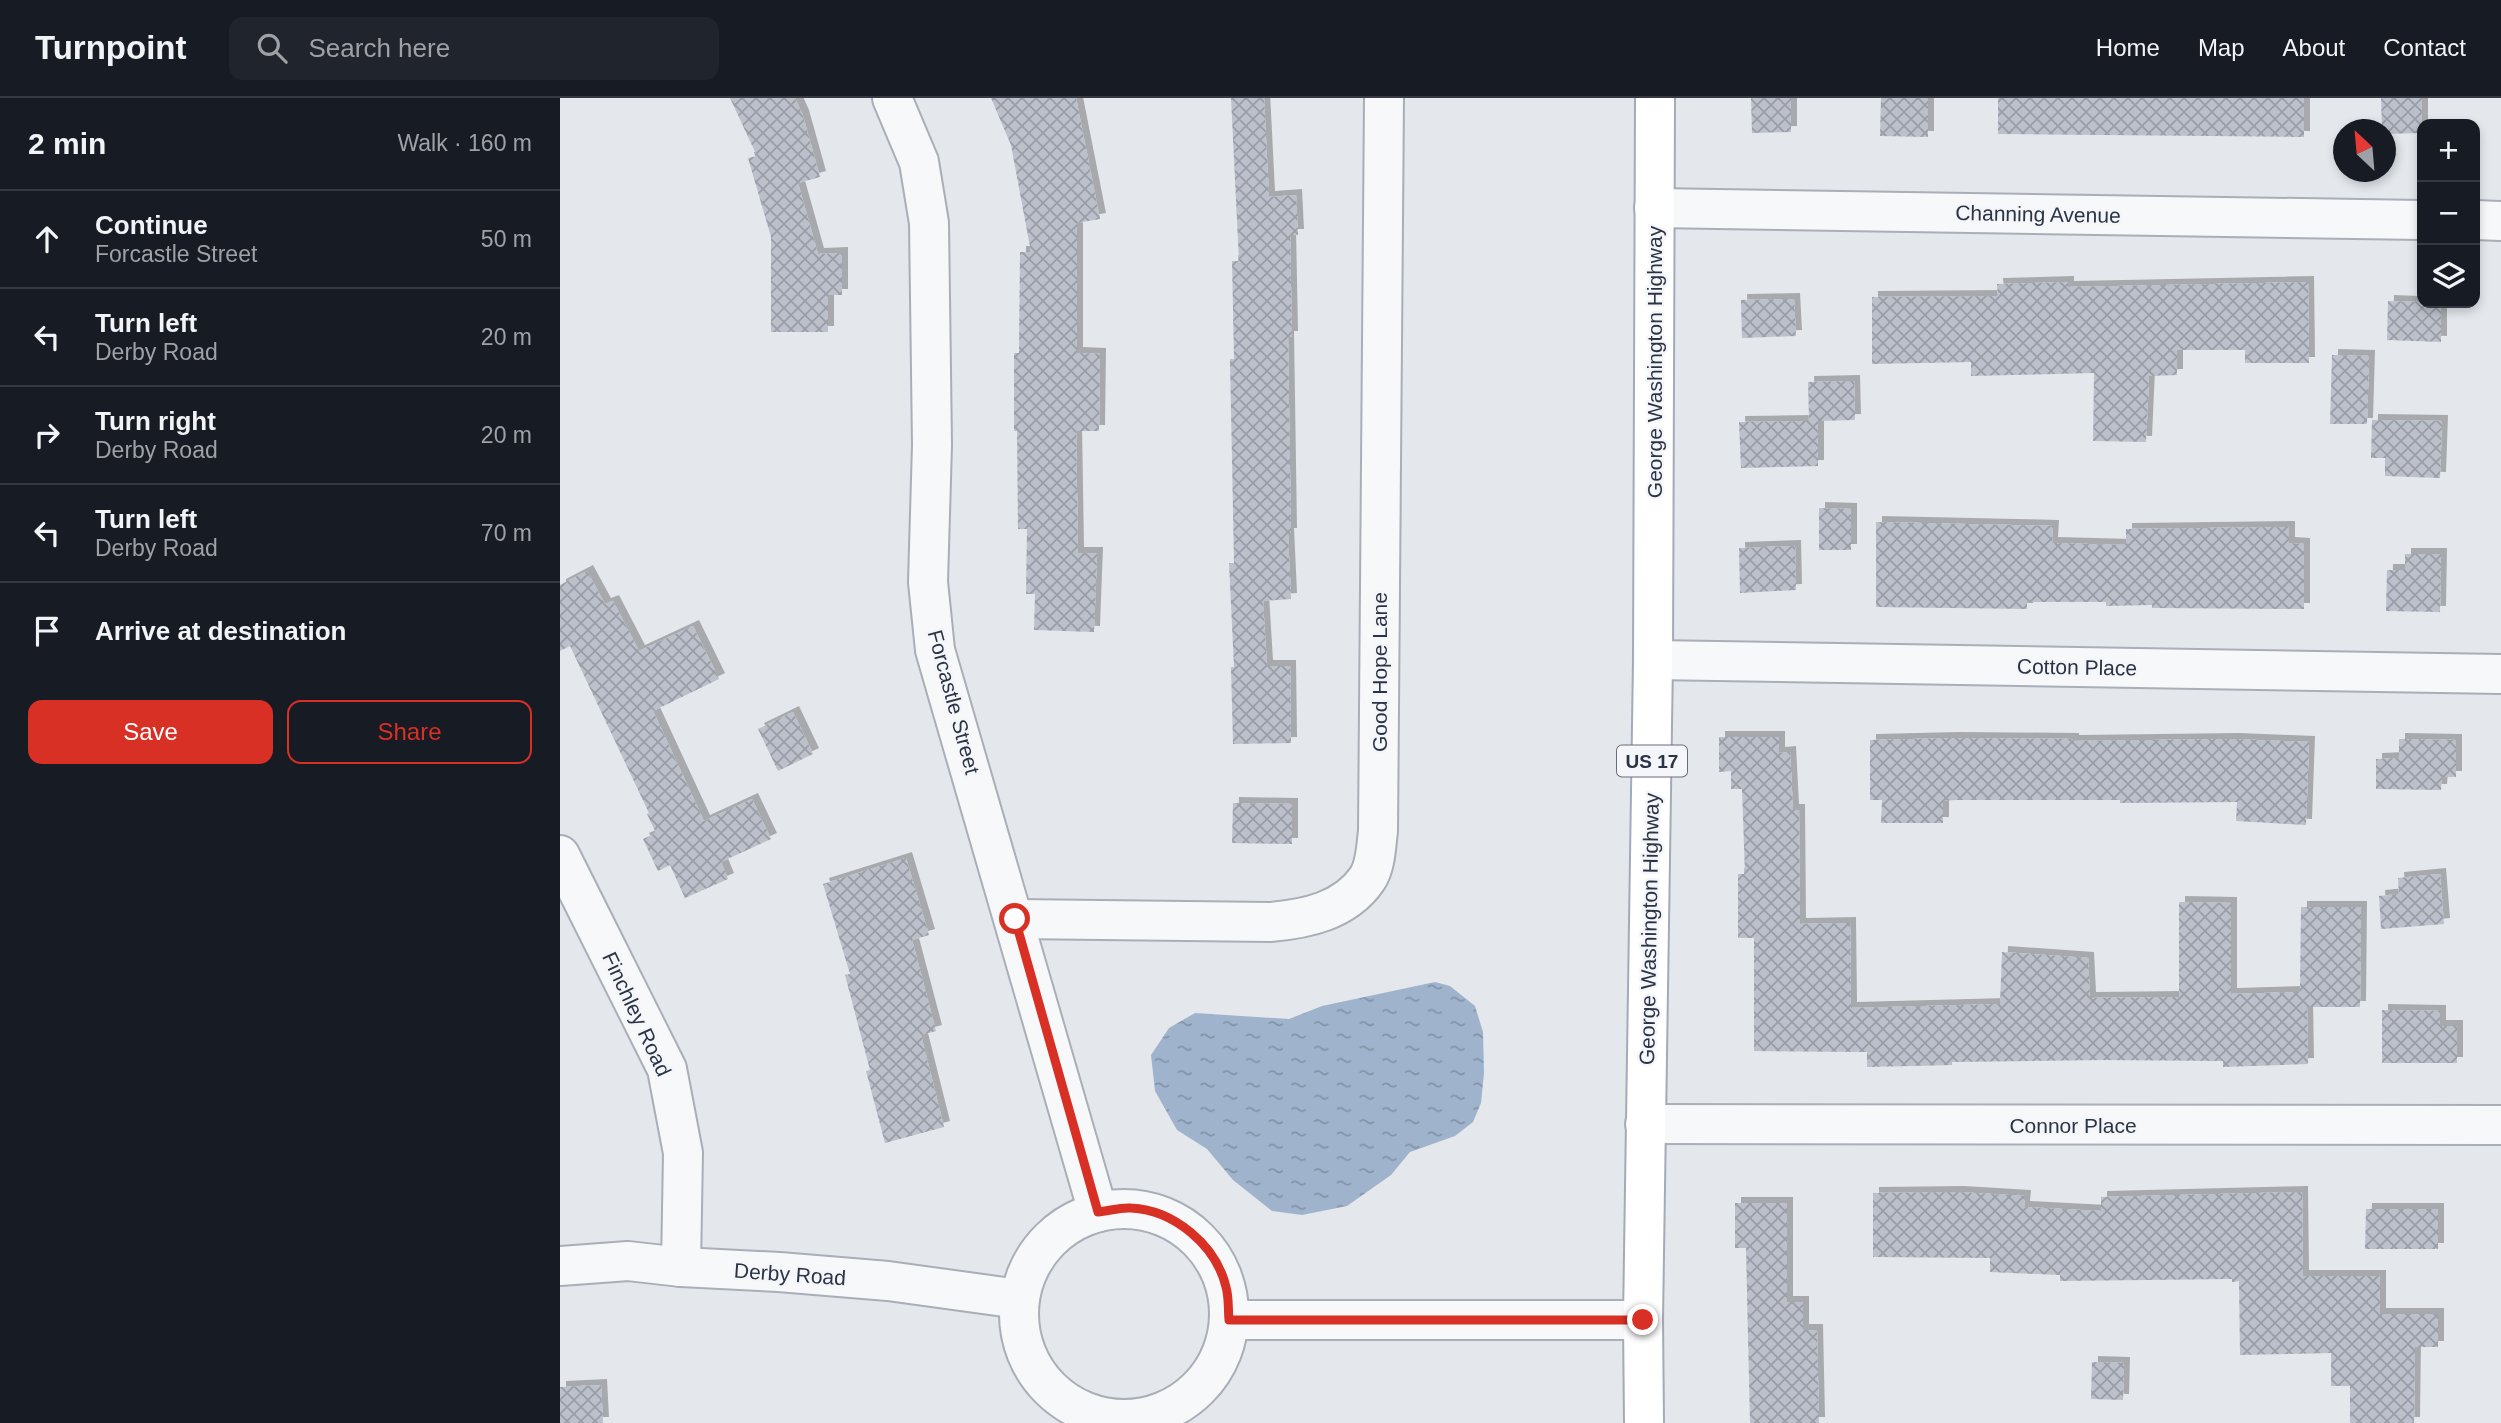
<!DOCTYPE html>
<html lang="en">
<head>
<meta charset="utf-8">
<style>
	:root { --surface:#171b24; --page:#20242c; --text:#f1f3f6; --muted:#9ea1a6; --line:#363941; --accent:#d93025 }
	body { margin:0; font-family:Helvetica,sans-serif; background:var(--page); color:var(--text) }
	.controls { position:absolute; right:21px; top:21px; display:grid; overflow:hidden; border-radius:14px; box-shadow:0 4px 10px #0003 }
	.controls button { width:63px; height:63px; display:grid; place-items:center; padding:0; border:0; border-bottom:2px solid var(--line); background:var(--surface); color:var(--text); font:35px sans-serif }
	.compass { position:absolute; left:1773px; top:21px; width:63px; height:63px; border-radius:50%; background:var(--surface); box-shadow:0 4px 10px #0003; rotate:334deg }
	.stop { position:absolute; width:21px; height:21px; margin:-16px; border:5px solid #d93025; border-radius:50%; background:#fff }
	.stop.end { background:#d93025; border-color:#fff; box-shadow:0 2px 7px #0008 }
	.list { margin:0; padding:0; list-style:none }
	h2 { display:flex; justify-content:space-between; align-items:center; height:91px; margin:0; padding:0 28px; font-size:30px }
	h2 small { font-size:23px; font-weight:400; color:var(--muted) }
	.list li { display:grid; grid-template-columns:46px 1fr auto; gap:21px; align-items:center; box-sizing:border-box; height:98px; padding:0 28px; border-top:2px solid var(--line) }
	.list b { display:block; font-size:26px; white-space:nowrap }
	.list p { margin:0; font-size:23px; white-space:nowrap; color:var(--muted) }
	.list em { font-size:23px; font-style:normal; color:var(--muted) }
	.actions { display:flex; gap:14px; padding:21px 28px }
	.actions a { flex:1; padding:16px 0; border:2px solid var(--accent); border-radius:14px; text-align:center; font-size:24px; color:var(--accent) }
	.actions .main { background:var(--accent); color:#fff }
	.icon { flex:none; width:38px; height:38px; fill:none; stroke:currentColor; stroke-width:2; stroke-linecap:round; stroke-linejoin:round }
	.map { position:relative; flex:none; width:1941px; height:1325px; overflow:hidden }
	header { display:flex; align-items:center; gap:42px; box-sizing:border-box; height:98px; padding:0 35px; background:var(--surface); border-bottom:2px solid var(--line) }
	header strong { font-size:33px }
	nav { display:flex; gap:38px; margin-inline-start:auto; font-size:24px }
	.search { width:490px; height:63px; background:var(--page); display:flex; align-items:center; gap:18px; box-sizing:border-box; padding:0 24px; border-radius:14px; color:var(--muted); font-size:26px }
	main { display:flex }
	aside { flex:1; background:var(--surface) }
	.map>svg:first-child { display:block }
	.water { fill:url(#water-ripples) }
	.building { fill:url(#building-cross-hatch); filter:url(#shadow) }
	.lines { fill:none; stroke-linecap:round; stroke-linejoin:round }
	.minor-casing { stroke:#a9aeb7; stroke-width:42 }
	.primary-casing { stroke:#a3abb8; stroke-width:42 }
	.minor { stroke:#f7f8fa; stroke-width:38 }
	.primary { stroke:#fff; stroke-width:38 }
	.route { stroke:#d93025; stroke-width:9 }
	.labels { text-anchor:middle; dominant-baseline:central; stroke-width:5; stroke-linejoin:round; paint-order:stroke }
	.shield { fill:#f4f6f9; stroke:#676e7b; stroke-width:2 }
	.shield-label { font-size:19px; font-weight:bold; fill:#2b3445 }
	.street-label { font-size:21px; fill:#2b3445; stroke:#f4f6f9 }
</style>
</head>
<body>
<header>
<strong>Turnpoint</strong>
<div class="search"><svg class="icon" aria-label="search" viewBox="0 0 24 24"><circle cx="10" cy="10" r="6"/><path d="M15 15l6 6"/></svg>Search here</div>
<nav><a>Home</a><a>Map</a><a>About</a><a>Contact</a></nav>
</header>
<main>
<aside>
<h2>2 min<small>Walk · 160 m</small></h2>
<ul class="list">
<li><svg class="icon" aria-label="ahead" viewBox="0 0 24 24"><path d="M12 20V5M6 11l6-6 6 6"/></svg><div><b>Continue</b><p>Forcastle Street</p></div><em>50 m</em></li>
<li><svg class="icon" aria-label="left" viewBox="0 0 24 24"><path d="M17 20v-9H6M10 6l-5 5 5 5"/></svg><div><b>Turn left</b><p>Derby Road</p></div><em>20 m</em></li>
<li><svg class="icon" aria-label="right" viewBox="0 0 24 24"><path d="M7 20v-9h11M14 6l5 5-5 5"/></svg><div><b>Turn right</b><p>Derby Road</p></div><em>20 m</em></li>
<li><svg class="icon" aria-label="left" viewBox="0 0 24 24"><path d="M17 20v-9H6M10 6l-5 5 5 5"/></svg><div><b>Turn left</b><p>Derby Road</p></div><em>70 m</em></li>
<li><svg class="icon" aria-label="arrive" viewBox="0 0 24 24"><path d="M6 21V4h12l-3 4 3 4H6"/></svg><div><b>Arrive at destination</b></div></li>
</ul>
<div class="actions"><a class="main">Save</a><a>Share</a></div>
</aside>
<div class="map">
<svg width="1941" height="1325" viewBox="0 0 1941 1325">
	<defs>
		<pattern id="water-ripples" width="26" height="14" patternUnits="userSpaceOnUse" patternTransform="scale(1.75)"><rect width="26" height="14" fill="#9fb4cc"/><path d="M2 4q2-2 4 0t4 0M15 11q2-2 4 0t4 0" fill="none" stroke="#8293a7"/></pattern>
		<pattern id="building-cross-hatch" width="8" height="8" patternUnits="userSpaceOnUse" patternTransform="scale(1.75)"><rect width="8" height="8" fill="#bbc0ca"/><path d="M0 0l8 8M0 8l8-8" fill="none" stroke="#989da6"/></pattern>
		<filter id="shadow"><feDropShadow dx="6" dy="-6" stdDeviation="0" flood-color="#0004"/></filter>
	</defs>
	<rect width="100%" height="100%" fill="#e4e7ec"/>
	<polygon class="water" points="875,884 890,888 915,908 923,934 924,975 921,1005 913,1024 895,1038 850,1054 831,1077 787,1108 742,1117 712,1113 673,1082 647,1051 617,1032 595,993 591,957 609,930 635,915 729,921 762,908"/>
	<g class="building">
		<polygon points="170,0 235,0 243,18 260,79 238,85 258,156 282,155 282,197 268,197 268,234 211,234 211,139 188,60 197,58"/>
		<polygon points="431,0 516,0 540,121 517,125 517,255 540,256 539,333 516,333 518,455 537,455 534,534 474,532 475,496 466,496 467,431 458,431 457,333 454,333 454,255 459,255 460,154 471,154 451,47"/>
		<polygon points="671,0 704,0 709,99 736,97 738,137 730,137 732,239 728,239 731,436 728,436 731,501 703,503 707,568 730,568 731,645 673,646 671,569 674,569 669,465 674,465 670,261 674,261 672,163 679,163"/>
		<polygon points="1191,0 1231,0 1231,34 1192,35"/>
		<polygon points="1321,0 1368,0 1368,39 1320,38"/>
		<polygon points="1438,0 1744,0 1744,39 1438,36"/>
		<polygon points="1821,0 1862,0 1862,35 1825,36 1825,32 1822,32"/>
		<polygon points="1508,184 1508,189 1748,184 1749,265 1685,265 1685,252 1617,252 1617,277 1589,278 1586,344 1533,343 1534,275 1411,278 1411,264 1312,266 1312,199 1438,198 1437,186"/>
		<polygon points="1234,201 1236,238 1182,240 1181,202"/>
		<polygon points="1828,203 1881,205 1881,244 1827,242"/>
		<polygon points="1772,257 1809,258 1807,326 1770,326"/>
		<polygon points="1294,283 1295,322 1258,323 1258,368 1181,370 1179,324 1249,323 1248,284"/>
		<polygon points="1812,322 1882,323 1880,380 1825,378 1825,360 1811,360"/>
		<polygon points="1259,410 1291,411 1291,452 1259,452"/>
		<polygon points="1316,424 1493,428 1492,445 1566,447 1566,431 1729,429 1729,445 1744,446 1744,511 1592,510 1592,507 1546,508 1546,504 1467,504 1467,511 1316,509"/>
		<polygon points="1235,448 1236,492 1180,495 1179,450"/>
		<polygon points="1845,456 1881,456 1880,514 1826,513 1827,472 1845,472"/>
		<polygon points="27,473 45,506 53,503 79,553 133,528 159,581 93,613 144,723 192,701 211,741 161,764 168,781 125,800 110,767 98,773 83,741 96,735 87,716 89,715 10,548 0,553 0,487"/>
		<polygon points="233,614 253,656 218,673 198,631"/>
		<polygon points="1159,639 1219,639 1219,655 1230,654 1233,712 1239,712 1240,826 1290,825 1291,910 1440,906 1442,854 1528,860 1530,900 1619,899 1619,804 1671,805 1671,896 1740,894 1741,809 1801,809 1800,909 1747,909 1748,966 1663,969 1663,963 1544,962 1392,964 1392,967 1307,969 1307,954 1194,953 1194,840 1178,840 1178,776 1185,776 1182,691 1171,691 1171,673 1159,674"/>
		<polygon points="1393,640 1513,641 1513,643 1673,641 1749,644 1746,727 1676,723 1677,704 1560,705 1560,702 1395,702 1383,703 1383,725 1321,725 1322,702 1310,702 1310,642"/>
		<polygon points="1839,641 1896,642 1896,679 1882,679 1881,692 1816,691 1816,661 1839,660"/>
		<polygon points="673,705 732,706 732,746 672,745"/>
		<polygon points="346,760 369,837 352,842 376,933 361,937 384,1029 325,1045 306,973 310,972 285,877 290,876 263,786"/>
		<polygon points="1880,776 1884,826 1821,831 1819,798 1839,796 1838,780"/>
		<polygon points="1822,912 1880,913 1880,928 1897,928 1897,965 1822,965"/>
		<polygon points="1398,1094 1465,1098 1464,1109 1541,1113 1541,1099 1742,1094 1743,1178 1820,1178 1820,1216 1878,1216 1878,1249 1855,1249 1854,1325 1790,1325 1790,1288 1771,1288 1771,1255 1680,1257 1679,1183 1672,1184 1672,1181 1500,1183 1500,1177 1430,1174 1430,1160 1313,1159 1313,1095"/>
		<polygon points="1175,1105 1227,1105 1227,1204 1243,1204 1243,1232 1257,1232 1259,1325 1190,1325 1186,1150 1175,1150"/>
		<polygon points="1806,1111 1878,1111 1878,1151 1805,1151"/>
		<polygon points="1532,1264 1564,1265 1563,1302 1531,1301"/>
		<polygon points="41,1287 43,1325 0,1325 0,1289"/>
	</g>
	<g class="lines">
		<g class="minor-casing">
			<g id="minor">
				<polyline points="332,0 359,64 369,125 372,347 368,484 375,552 538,1114"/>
				<polyline points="1094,110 1862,122"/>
				<polyline points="1915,122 1941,123"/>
				<polyline points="1093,562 1941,576"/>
				<polyline points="0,757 107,971 123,1055 121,1169"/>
				<path d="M455,821l255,3c36,-3 75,-11 97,-43 9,-13 9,-33 11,-48l6,-733"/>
				<polyline points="1085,1026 1941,1027"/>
				<circle cx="564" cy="1216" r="105"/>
				<polyline points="0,1168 68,1163 121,1169 219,1174 328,1183 459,1201"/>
				<polyline points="669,1222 1083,1222"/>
			</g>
		</g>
		<g class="primary-casing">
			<polyline id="primary" points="1084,1325 1083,1222 1093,562 1095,0"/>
		</g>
		<use href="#minor" class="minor"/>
		<use href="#primary" class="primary"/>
	</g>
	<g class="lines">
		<path class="route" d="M455,821l83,293c11,-1 23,-5 33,-4 43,2 85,37 95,79 3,10 2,22 3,33h414"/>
	</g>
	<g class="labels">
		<rect class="shield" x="1057" y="647.5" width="70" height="31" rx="5"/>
		<g class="shield-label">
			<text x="1092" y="663">US 17</text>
		</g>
		<g class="street-label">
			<text transform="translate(1478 116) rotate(1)">Channing Avenue</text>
			<text transform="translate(1094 264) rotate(-90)">George Washington Highway</text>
			<text transform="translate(1517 569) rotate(1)">Cotton Place</text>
			<text transform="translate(819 574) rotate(-90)">Good Hope Lane</text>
			<text transform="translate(394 604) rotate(75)">Forcastle Street</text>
			<text transform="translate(1089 831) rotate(-89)">George Washington Highway</text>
			<text transform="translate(77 916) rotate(65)">Finchley Road</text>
			<text x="1513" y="1027">Connor Place</text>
			<text transform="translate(230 1176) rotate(4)">Derby Road</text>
		</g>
	</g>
</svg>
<div class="controls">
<button>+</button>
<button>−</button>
<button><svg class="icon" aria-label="layers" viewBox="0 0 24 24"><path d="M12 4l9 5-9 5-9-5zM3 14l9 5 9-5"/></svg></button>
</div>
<svg class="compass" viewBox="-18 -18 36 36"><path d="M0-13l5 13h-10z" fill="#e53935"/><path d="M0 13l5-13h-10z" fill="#9ea1a6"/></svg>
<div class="stop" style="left:455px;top:821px"></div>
<div class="stop end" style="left:1083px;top:1222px"></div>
</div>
</main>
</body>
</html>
